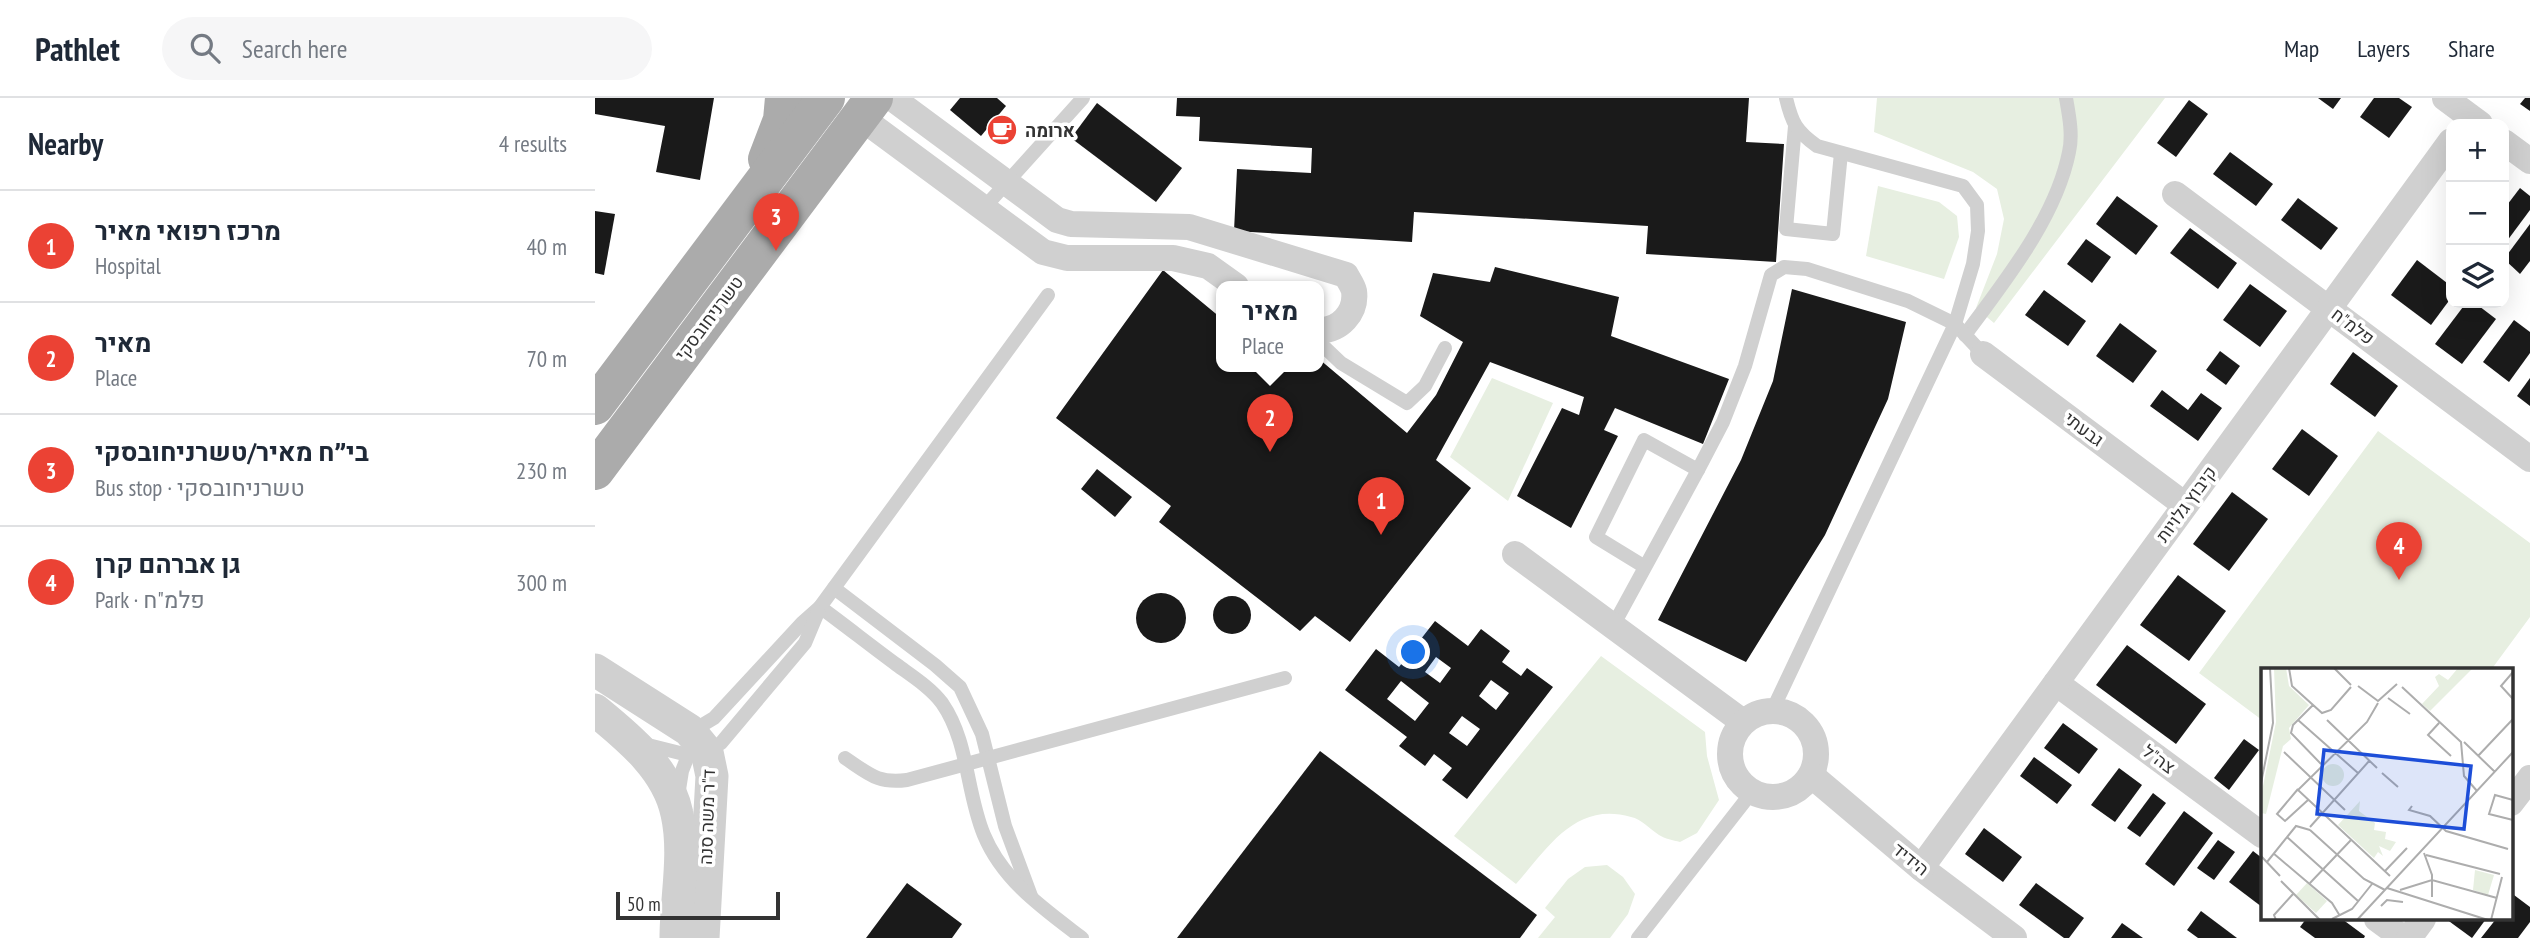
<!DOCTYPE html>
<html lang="en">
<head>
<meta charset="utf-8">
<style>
	:root { --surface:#fff; --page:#f6f6f7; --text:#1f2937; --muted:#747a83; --line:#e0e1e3; --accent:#eb4234 }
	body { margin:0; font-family:"PT Sans Narrow",Heebo,sans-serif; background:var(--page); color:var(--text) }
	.controls { position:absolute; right:21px; top:21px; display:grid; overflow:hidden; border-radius:14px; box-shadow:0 7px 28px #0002 }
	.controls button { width:63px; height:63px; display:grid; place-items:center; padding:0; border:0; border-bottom:2px solid var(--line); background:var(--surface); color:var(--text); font:35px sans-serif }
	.scale { position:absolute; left:21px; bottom:18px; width:164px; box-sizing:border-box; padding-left:7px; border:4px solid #333; border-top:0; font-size:19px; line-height:24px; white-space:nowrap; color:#333; -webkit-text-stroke:5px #fff; paint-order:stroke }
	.you { position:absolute; left:819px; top:555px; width:24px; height:24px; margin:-18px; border:5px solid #fff; border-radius:50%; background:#1a73e8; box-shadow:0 0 0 10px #1a73e833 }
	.badge { display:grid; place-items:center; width:46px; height:46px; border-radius:50%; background:var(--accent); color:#fff; font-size:23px; font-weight:700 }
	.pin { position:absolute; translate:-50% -58px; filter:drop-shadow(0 2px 4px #0008) }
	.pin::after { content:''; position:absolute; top:37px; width:24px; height:21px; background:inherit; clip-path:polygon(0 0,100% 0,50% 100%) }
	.popup { position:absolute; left:621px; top:183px; width:108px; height:91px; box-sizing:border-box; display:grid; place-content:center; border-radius:14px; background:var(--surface); filter:drop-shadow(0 2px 5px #0005); font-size:23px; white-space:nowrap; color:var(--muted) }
	.popup b { font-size:26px; color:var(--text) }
	.popup::after { content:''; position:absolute; left:50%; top:100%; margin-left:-14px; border:14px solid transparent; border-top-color:var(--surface) }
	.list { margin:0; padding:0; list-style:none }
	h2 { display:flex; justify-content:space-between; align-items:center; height:91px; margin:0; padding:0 28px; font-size:30px }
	h2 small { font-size:23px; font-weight:400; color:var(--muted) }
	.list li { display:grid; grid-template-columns:46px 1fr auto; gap:21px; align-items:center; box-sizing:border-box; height:112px; padding:0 28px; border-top:2px solid var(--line) }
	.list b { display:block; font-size:26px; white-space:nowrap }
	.list p { margin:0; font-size:23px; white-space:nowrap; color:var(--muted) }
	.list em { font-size:23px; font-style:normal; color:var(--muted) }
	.icon { flex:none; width:38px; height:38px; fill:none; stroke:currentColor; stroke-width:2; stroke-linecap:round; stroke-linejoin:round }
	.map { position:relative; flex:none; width:1935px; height:840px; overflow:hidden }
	header { display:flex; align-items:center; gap:42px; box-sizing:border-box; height:98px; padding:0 35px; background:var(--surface); border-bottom:2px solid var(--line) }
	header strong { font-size:33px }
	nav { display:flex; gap:38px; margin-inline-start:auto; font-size:24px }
	.search { width:490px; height:63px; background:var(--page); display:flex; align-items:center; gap:18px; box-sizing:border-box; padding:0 24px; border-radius:38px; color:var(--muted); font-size:26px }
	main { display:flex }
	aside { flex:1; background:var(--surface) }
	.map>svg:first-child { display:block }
	.green { fill:#e7efe1 }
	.building { fill:#1a1a1a; fill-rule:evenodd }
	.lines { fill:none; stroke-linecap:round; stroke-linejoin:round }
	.service { stroke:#d0d0d0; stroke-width:14 }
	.minor { stroke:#d0d0d0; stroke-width:26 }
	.tertiary { stroke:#d0d0d0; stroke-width:33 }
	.primary { stroke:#ababab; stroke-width:38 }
	.labels { text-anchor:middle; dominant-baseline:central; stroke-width:7; stroke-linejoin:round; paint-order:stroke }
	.poi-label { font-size:18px; font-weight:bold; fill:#333; stroke:#fff; text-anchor:start }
	.street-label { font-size:18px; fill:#333; stroke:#fff }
	.inset-road { fill:none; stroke:#adadad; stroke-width:2 }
	.view { fill:#1d4ed8; fill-opacity:0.15; stroke:#1d4ed8; stroke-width:3.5 }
	.inset-edge { fill:none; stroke:#333; stroke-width:3.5 }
</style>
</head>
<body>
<header>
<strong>Pathlet</strong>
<div class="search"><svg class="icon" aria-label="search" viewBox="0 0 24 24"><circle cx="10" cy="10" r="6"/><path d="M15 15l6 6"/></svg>Search here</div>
<nav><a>Map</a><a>Layers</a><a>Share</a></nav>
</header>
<main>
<aside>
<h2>Nearby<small>4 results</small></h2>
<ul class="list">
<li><span class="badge">1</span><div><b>מרכז רפואי מאיר</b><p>Hospital</p></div><em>40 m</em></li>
<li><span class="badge">2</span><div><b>מאיר</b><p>Place</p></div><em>70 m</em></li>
<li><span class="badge">3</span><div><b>בי״ח מאיר/טשרניחובסקי</b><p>Bus stop · טשרניחובסקי</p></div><em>230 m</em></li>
<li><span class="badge">4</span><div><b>גן אברהם קרן</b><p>Park · פלמ&quot;ח</p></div><em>300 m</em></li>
</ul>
</aside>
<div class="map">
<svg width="1935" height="840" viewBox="0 0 1935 840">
	<rect width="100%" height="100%" fill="#fff"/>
	<g class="green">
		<polygon points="1282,0 1570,0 1399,225 1381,210 1402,156 1409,121 1402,91 1378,74 1279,34"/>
		<polygon points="1283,88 1344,104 1362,118 1364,139 1349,181 1271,158"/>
		<polygon points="897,280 958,305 913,403 855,359"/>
		<polygon points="1783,333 1935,445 1935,519 1896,572 1667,572 1667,622 1604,575"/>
		<path d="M1006,558l104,76 2,24 12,44 -22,33 -17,9c-7,-2 -15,-3 -21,-7 -9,-6 -18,-16 -28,-18 -56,-16 -83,31 -115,67l-62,-48z"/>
		<polygon points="1012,767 1028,779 1040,796 1033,816 1015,840 943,840 960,819 950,810 973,781 990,769"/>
	</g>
	<g class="building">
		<polygon points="0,0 119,0 105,82 61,74 70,28 0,16"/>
		<polygon points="365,0 402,0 411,8 386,38 355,12"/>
		<polygon points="582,0 1154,0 1151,44 1189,46 1181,164 1051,156 1053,128 819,114 817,144 639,133 642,71 716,75 717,50 604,43 605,19 581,18"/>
		<polygon points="1723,0 1746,0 1738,11"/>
		<polygon points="1779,0 1804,0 1817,9 1794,40 1765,19"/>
		<polygon points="1930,0 1935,0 1935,13 1925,6"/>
		<polygon points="1594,2 1613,16 1581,59 1562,45"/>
		<polygon points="502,5 587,70 561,104 476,40"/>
		<polygon points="1635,54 1678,86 1661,108 1618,76"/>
		<polygon points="1925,90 1935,98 1935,112 1909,147 1909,111"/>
		<polygon points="1522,98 1563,128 1541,157 1501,126"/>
		<polygon points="1703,100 1743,130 1726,152 1686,122"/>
		<polygon points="0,113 20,116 9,177 0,175"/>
		<polygon points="1935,126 1935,163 1925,176 1909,161"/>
		<polygon points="1595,130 1642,165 1623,191 1575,155"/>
		<polygon points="1491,141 1516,159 1497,185 1472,166"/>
		<polygon points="1822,162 1856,188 1856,200 1836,227 1796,197"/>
		<polygon points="900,169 1024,199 1016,238 1134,281 1108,346 1020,310 1009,332 1023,338 976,430 922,398 967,310 984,317 989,299 895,264 841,362 876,390 755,544 720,518 705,533 564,424 576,408 461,320 568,172 626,220 626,268 724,268 724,261 812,335 841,297 868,244 825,218 838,175 895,184"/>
		<polygon points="1655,186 1692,213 1665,249 1628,222"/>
		<polygon points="1197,191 1311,224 1293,301 1230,437 1151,564 1063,522 1146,362 1178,283"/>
		<polygon points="1449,192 1491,223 1473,248 1430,217"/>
		<polygon points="1871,205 1880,205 1901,221 1867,266 1840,246"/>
		<polygon points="1919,222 1935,234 1935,255 1914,284 1888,264"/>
		<polygon points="1525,225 1562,253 1538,285 1501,258"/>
		<polygon points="1625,253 1645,268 1631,287 1611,272"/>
		<polygon points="1758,254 1803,288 1780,319 1735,286"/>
		<polygon points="1935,280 1935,308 1922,298"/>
		<polygon points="1567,292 1593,312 1606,295 1627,310 1603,343 1555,308"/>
		<polygon points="1707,331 1743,358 1714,398 1677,371"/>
		<polygon points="502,371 537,399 520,419 486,391"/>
		<polygon points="1637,394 1673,421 1634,473 1598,446"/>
		<polygon points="1583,477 1631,513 1594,563 1545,527"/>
		<circle cx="566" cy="520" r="25"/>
		<circle cx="637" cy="517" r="19"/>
		<path d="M840,523l33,25 13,-17 29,22 -8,11 19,14 6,-8 26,19 -86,112 -25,-19 10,-12 -18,-14 -9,12 -26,-20 8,-9 -62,-47 31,-41 23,18zM841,559l15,11 -11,15 -15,-11zM896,582l18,13 -13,17 -17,-14zM806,583l28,22 -14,18 -28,-22zM867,618l18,13 -13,17 -18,-13z"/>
		<polygon points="1532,547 1611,606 1581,646 1501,587"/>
		<polygon points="1468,625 1503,651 1484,676 1449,650"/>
		<polygon points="1649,641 1664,652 1634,692 1619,680"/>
		<polygon points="725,653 942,817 925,840 582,840"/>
		<polygon points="1439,659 1477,687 1462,706 1425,678"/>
		<polygon points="1524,670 1547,687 1520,724 1496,707"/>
		<polygon points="1558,695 1571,705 1545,739 1532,730"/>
		<polygon points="1589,713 1618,735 1579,788 1550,766"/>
		<polygon points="1389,730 1427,759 1408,784 1370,756"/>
		<polygon points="1623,742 1640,754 1619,782 1602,770"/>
		<polygon points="1658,753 1667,760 1667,809 1634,784"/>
		<polygon points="312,785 367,826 357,840 271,840"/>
		<polygon points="1441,785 1489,820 1474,840 1469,840 1424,807"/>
		<polygon points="1919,797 1935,809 1935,824 1923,840 1886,840 1901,821 1916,821 1916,801"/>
		<polygon points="1606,813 1642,840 1603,840 1592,832"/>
		<polygon points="1711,821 1747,821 1770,838 1769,840 1720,840 1705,829"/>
		<polygon points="1851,821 1891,821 1877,840"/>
		<polygon points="1527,825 1548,840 1516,840"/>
	</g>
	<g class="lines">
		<g class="service">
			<polyline points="1200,28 1191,131 1238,136 1246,55"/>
			<polyline points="388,111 488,0"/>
			<path d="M1370,237c39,-53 91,-117 104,-183 4,-17 0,-37 -3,-54"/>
			<polyline points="724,244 746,265 812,305 830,288 850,250"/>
			<polyline points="1103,372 1128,324 1150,268 1176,177 1189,169 1212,171 1313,203 1360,226 1388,256"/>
			<polyline points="239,490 340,567 365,589 387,636 410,728 436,798"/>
			<path d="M225,509c26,19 51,39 77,58 15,11 34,23 45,38 27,39 24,89 42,132 19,46 60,74 98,103"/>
			<polyline points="1018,528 1103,372 1049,342 1001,439 1050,469"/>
			<path d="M1177,613l183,-387 18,-60 5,-33 -1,-26 -14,-19 -146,-40c-21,-15 -25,-23 -31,-48"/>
			<polyline points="93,628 104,629 119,620 207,525 225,509 453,197"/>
			<polyline points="49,646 93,657 103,657 126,645 210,545 223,514"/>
			<path d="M250,660c24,16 33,26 62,22l378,-102"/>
			<polyline points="83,698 87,673 96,650"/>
			<polyline points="1043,840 1157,694"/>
		</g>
		<g class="minor">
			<path d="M297,0l165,122 14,4 118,3 157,48c2,4 7,11 8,16 3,22 -15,40 -35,39"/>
			<polyline points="1850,0 1885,26"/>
			<polyline points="265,19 448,154 472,160 578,160 613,168 641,188"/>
			<polyline points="1909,44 1935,63"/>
			<polyline points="1580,96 1935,361"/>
			<polyline points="1388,256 1590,407"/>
			<polyline points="920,456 1148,624"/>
			<polyline points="1461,585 1667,737"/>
			<circle cx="1178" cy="656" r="43"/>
			<polyline points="1216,677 1326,770 1419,840"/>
			<polyline points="1916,705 1935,680"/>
			<polyline points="1326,770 1856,43"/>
			<polyline points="1782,821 1808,840"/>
			<polyline points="1814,840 1828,821"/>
		</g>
		<g class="tertiary">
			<polyline points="0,572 94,632 112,654 117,678 108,840"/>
			<path d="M0,612c33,27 73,59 82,104 9,40 -1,84 -1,124"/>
		</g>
		<g class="primary">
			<polyline points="172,61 187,22 189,0"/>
			<polyline points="0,308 231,0"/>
			<polyline points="0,373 279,0"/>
		</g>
	</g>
	<defs>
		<g id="cafe-disc" transform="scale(1.575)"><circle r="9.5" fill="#eb4234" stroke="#fff"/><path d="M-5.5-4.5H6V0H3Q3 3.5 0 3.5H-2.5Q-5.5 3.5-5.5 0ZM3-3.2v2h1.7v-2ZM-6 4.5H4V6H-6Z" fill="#fff"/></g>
	</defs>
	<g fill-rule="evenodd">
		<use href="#cafe-disc" x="407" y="32"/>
	</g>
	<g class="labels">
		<g class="poi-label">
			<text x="430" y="32">ארומה</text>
		</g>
		<g class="street-label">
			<text transform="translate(114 220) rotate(-53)">טשרניחובסקי</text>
			<text transform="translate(1758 228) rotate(37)">פלמ"ח</text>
			<text transform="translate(1489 331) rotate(37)">גבעתי</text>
			<text transform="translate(1591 406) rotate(-54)">קיבוץ גלויות</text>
			<text transform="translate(1564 661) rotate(36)">צה"ל</text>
			<text transform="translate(112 719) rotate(-88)">ד"ר משה סנה</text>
			<text transform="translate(1316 761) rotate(39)">הידיד</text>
		</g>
	</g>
	<g transform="translate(1666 570)">
		<rect width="252" height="252" fill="#fff"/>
		<path d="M13,0h12l3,18 20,19 -20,23 2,11 -8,7 -17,68 -5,-1v-17l15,-74zM197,0h15l-43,43 -8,-7 17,-18 -4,-9 4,-3 9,6zM61 107a11 11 0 1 1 22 0a11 11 0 1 1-22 0ZM99,133l-1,10 16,12 -1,7 12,2 -1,7 11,3 -6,9 -11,-5 4,10 -5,-4 -4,6 -36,-33zM214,202l19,5 -6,20 -15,-5zM46,215l20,18 -11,12 -20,-18z" fill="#e7efe1"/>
		<path class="inset-road" d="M28,0l3,18 30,27 9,-3 20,-23M73,0l17,17M252,4l-12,14 12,13M97,18l20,15 19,-17M141,19l59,55 3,34 13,15M127,30l22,16M117,35l-11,19 -69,68 92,86M52,37l-20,20 -2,8 30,31M37,52l60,53M66,52l50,48M178,55l-11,12 23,21M203,74l31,30M23,84l61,58M217,88l35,-37M121,105l16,14M0,115l12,-60 -3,-55M37,121l-21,25 8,7 23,-21M252,132l-18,-5 -6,19 24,6M151,138l-3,4 21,6 16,15 62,18M49,159l60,-67M49,162l54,49 21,11M26,169l71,64M12,185l59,50 8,13M163,185l8,22v22M165,187l74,19M0,188l19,20M6,194l29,-36 14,4M124,203l22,-23M20,213l39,39M49,215l41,-43M126,220l101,32M139,222l32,-10 65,18M120,238l6,-6 16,2M71,251l20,-10 20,-25M15,252l-2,-5 19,-21M96,252l156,-168M230,252l11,-43"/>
		<path class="view" d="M63,82l147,16 -7,63 -147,-15z"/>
		<rect width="252" height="252" class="inset-edge"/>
	</g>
</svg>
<div class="controls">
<button>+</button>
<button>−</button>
<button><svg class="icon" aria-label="layers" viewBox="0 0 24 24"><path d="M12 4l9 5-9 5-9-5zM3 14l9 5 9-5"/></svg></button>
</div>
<div class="scale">50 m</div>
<div class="you"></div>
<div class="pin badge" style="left:786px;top:437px">1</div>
<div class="pin badge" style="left:675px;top:354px">2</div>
<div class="popup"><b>מאיר</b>Place</div>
<div class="pin badge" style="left:181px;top:153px">3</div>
<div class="pin badge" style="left:1804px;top:482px">4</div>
</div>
</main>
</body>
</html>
